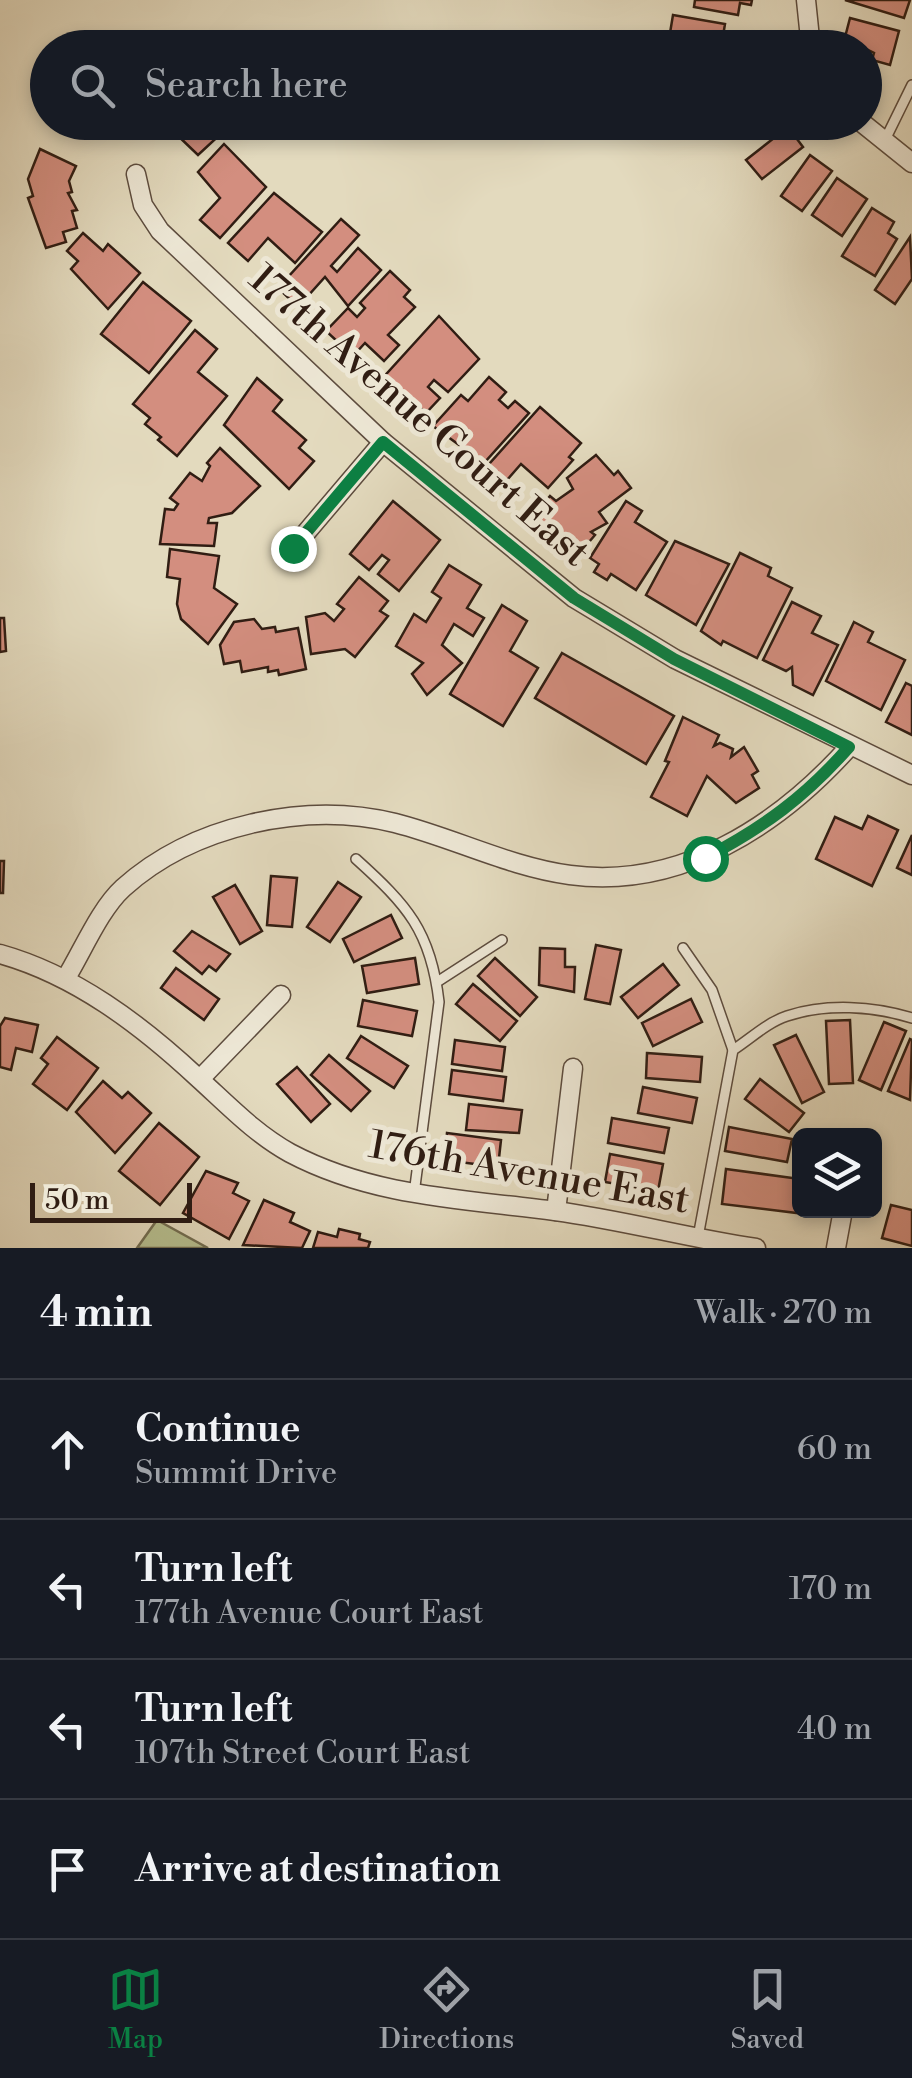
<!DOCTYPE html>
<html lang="en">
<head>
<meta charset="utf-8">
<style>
	:root { --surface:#171b24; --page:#242831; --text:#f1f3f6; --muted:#9ea1a6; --line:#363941; --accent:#0b8043 }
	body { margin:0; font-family:"Libre Bodoni",serif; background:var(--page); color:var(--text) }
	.controls { position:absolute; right:30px; bottom:30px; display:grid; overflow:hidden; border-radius:15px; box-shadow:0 5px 15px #0003 }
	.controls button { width:90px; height:90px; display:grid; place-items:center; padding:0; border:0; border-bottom:2px solid var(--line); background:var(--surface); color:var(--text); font:50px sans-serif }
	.scale { position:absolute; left:30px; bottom:25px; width:162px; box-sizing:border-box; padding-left:10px; border:5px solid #301d13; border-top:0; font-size:28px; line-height:35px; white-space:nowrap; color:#301d13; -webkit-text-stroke:8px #ede7d5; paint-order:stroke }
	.stop { position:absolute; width:30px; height:30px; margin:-22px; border:8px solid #0b8043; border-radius:50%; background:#fff }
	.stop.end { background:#0b8043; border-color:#fff; box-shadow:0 2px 10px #0008 }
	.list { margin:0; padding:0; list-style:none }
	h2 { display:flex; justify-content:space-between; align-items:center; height:130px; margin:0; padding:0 40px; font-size:42px }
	h2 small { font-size:32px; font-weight:400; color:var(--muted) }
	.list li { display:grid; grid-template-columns:65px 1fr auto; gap:30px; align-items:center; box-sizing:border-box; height:140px; padding:0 40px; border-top:2px solid var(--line) }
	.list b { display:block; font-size:38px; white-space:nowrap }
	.list p { margin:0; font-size:32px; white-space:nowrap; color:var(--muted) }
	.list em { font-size:32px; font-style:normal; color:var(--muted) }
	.icon { flex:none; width:55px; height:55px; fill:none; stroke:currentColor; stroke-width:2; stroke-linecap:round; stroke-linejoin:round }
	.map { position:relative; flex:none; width:912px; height:1248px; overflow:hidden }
	.search { position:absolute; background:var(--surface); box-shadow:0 5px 15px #0003; left:30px; right:30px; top:30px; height:110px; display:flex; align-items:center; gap:25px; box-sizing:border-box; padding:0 35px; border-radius:55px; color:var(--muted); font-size:38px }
	.sheet { height:690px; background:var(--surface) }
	nav { display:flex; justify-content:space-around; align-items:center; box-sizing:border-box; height:140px; border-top:2px solid var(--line); background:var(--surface); font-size:28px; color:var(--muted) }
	nav a { display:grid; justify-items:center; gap:5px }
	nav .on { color:var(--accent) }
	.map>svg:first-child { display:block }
	.green { fill:#b6bf90; stroke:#736e52; stroke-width:2.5 }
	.building { fill:#d38e7f; stroke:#301d13; stroke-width:2.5 }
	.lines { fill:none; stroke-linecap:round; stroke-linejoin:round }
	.service-casing { stroke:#5d4c3e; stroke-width:12 }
	.minor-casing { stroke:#5d4c3e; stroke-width:21 }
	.service { stroke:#ede7d5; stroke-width:9 }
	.minor { stroke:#ede7d5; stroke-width:18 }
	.route { stroke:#0b8043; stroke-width:12 }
	.labels { text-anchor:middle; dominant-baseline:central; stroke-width:10; stroke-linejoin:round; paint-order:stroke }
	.street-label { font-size:40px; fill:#301d13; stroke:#ede7d5 }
</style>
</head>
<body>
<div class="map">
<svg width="912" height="1248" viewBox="0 0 912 1248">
	<rect width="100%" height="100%" fill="#e3dabe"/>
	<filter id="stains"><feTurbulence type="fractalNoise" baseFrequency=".002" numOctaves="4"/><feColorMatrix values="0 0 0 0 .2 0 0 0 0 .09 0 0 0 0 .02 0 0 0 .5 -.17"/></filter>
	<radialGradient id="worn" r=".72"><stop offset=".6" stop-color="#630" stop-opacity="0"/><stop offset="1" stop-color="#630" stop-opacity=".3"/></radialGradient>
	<polygon class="green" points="157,1220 208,1248 137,1248"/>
	<g class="building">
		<polygon points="695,0 752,0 751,5 740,3 738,15 694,7"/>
		<polygon points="845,0 910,0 904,18"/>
		<polygon points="673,15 725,24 721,48 669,39"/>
		<polygon points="850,18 899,31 890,65 872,60 874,53 864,48 843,45"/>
		<polygon points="152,122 216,122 224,131 198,155 175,133 183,126"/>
		<polygon points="721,122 753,122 727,135"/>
		<polygon points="788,127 803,147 762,179 746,160"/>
		<polygon points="224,144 266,187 220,238 200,220 220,198 198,172"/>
		<polygon points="40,149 76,166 69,181 72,192 68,193 77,210 72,211 77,228 63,232 66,242 46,248 28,198 33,196 28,179"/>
		<polygon points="810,155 832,171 802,211 781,196"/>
		<polygon points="837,178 867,199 842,236 812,215"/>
		<polygon points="274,193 322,232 295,263 268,238 248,261 228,243"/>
		<polygon points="872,208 894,222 888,233 897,239 875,276 842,256"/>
		<polygon points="341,219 359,235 331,266 337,272 358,248 381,270 348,306 325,277 298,307 278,288"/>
		<polygon points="83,233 103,251 108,244 140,273 108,309 71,269 78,261 67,251"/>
		<polygon points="910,237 912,279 895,304 875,290"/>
		<polygon points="390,271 410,290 404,297 415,307 388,335 399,345 384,361 365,343 353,356 326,331 348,308 357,317 365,308 360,303"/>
		<polygon points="143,282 191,321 149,373 101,334"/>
		<polygon points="439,316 479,359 448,392 434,380 428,387 440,398 426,413 409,398 405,404 380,381"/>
		<polygon points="195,330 217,349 198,372 227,396 177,456 158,440 161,437 145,424 150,418 133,404"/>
		<polygon points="489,377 506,392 499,400 508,408 515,401 529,413 484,463 433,426 461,395 468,401"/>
		<polygon points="257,378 282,400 273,411 306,440 299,448 314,461 289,489 224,425"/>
		<polygon points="540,407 581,443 569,457 573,460 548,488 521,464 500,488 482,472"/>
		<polygon points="220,448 260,486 232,513 209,518 208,523 217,523 214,546 160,544 165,509 174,510 178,504 170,498 190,473 202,481 210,466 207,463"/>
		<polygon points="596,455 614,475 618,471 631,488 599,512 607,523 591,532 595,535 583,549 567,536 561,542 532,517 550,496 556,501 573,489 567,478"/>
		<polygon points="393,501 440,540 399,591 378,574 389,560 382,555 369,570 350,554"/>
		<polygon points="626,501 642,511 635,522 667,542 636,590 611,574 607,580 594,572 599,564 590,558"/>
		<polygon points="675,541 729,564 696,625 646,595"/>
		<polygon points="170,549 219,556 214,588 237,604 208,644 181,619 177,604 180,579 167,577"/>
		<polygon points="740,553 771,568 768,576 792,588 757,658 723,641 721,645 701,631"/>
		<polygon points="449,565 481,585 467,608 484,618 473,636 454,624 442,645 462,663 427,695 412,674 423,663 396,646 414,614 426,622 441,598 432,592"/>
		<polygon points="359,577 388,601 380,611 388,616 355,657 345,649 311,654 306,617 325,613 334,621 344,609 337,604"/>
		<polygon points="792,602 821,616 812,633 838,645 813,695 793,685 792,667 786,671 763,660"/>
		<polygon points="502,605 527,621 510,651 538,668 503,726 450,694"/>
		<polygon points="0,618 4,618 6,651 0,652"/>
		<polygon points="254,619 262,629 275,627 276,632 298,628 306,669 279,675 278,670 268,672 268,667 242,672 240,661 224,664 220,645 234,622"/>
		<polygon points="854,622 873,632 868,642 905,660 881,710 826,681"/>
		<polygon points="562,653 674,716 646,764 535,698"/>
		<polygon points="906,683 912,686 912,735 886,722"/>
		<polygon points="683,717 719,735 714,746 720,743 733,749 731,757 744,747 758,771 752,775 759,788 736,803 707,776 687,816 651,797 669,762 665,761"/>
		<polygon points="868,816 898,830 872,886 816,859 835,817 862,829"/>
		<polygon points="912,835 912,875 897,868"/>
		<polygon points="0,861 4,861 3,893 0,893"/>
		<polygon points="271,876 297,878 292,927 267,925"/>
		<polygon points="338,882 361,897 330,942 307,927"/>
		<polygon points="235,885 262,931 240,944 213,897"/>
		<polygon points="391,915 402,938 354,962 343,939"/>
		<polygon points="192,931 230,954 216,971 209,966 202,974 174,951"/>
		<polygon points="596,945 621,950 610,1004 585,999"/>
		<polygon points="540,948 565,949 565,967 575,967 574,992 539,985"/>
		<polygon points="415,958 419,984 367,993 362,966"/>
		<polygon points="495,958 537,997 520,1016 478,976"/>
		<polygon points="663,964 679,985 638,1018 621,997"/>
		<polygon points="176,968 219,999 204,1020 161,988"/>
		<polygon points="473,984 517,1021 500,1041 456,1004"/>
		<polygon points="691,999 702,1022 653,1046 642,1023"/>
		<polygon points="363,1000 417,1011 412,1036 358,1026"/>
		<polygon points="5,1018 38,1025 32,1052 16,1048 11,1070 0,1067 0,1026"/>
		<polygon points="850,1020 853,1083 829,1084 826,1021"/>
		<polygon points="884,1022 906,1031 881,1090 859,1080"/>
		<polygon points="796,1035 824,1092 802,1103 774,1045"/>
		<polygon points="361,1036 408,1066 394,1088 347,1058"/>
		<polygon points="57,1037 98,1068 67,1110 33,1084 48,1064 41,1058"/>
		<polygon points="910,1039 912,1040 910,1100 888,1091"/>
		<polygon points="455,1040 505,1047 502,1071 452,1064"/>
		<polygon points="647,1053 702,1057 700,1082 646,1078"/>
		<polygon points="329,1055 370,1091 351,1111 311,1075"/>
		<polygon points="297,1067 330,1104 311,1122 277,1084"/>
		<polygon points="452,1070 506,1077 503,1101 449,1094"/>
		<polygon points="760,1079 804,1113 789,1132 745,1099"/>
		<polygon points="103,1081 122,1098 128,1092 151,1113 115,1153 76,1112"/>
		<polygon points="643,1087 697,1098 692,1123 638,1113"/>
		<polygon points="469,1104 522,1110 519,1133 466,1130"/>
		<polygon points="612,1118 669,1128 664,1153 608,1143"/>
		<polygon points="159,1123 199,1157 160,1205 119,1171"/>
		<polygon points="729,1127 792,1139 787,1162 725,1151"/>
		<polygon points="447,1133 501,1140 498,1167 444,1160"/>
		<polygon points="610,1154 663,1164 658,1191 605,1182"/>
		<polygon points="726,1169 800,1179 797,1213 722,1204"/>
		<polygon points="206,1171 238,1183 233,1193 249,1201 229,1239 183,1213"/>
		<polygon points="264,1200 294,1213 290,1222 310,1231 302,1248 243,1245"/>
		<polygon points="891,1205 912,1210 912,1246 882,1238"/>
		<polygon points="339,1229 360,1234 359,1239 370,1242 368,1248 313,1248 318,1232 337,1237"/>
	</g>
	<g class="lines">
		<g class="service-casing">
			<g id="service">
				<polyline points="884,142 912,85"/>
				<path d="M356,859c51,46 75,72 83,143l-25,192"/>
				<polyline points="683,948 712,990 733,1050"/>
				<polyline points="437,982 502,940"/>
				<path d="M698,1237l35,-187c17,-11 35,-28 54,-34 39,-13 87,-10 125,2"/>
			</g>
		</g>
		<g class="minor-casing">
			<g id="minor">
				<polyline points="806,0 811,48"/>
				<polyline points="861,122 912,163"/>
				<polyline points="136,174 143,205 160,231 383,442 574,598 675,659 912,775"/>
				<polyline points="293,548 383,442"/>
				<path d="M0,954c75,21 140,70 197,123 30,27 57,56 93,76 83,44 174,46 265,58 67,9 133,27 201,37"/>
				<path d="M66,978c17,-28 34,-69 57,-90 70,-63 182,-87 272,-65 59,15 115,44 175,52 111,15 209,-50 279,-128"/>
				<polyline points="200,1079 281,995"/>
				<polyline points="556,1211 573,1068"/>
				<polyline points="836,1248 843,1210"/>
			</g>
		</g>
		<use href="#service" class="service"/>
		<use href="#minor" class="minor"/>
	</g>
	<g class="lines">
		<path class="route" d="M293,548l90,-106 191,156 100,61 175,88c-44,50 -85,80 -144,111"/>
	</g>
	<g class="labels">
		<g class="street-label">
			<text transform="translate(419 416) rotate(41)">177th Avenue Court East</text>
			<text transform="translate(529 1173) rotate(10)">176th Avenue East</text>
		</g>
	</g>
	<rect width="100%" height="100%" filter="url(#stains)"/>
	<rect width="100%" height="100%" fill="url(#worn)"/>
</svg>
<div class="controls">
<button><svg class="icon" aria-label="layers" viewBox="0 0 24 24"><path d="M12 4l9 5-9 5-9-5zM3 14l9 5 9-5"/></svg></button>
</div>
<div class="scale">50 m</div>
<div class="stop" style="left:705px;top:858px"></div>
<div class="stop end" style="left:293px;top:548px"></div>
<div class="search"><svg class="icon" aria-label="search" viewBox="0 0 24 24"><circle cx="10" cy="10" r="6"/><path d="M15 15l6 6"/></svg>Search here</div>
</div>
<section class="sheet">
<h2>4 min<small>Walk · 270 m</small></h2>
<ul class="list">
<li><svg class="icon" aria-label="ahead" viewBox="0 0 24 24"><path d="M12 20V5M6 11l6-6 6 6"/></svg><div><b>Continue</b><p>Summit Drive</p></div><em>60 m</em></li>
<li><svg class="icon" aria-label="left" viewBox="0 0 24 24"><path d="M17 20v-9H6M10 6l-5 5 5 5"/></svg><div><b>Turn left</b><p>177th Avenue Court East</p></div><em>170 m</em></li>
<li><svg class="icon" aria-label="left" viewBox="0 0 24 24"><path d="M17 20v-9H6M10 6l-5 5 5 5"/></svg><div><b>Turn left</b><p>107th Street Court East</p></div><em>40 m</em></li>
<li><svg class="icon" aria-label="arrive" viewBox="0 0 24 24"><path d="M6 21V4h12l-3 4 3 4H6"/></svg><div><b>Arrive at destination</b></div></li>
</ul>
</section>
<nav>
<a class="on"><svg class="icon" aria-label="map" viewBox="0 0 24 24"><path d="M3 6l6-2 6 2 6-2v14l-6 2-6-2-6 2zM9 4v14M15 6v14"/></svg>Map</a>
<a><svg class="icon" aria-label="directions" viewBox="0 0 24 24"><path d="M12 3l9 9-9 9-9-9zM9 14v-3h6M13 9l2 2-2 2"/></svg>Directions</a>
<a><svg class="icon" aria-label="saved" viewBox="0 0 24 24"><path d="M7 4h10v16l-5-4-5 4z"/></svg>Saved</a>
</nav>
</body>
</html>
